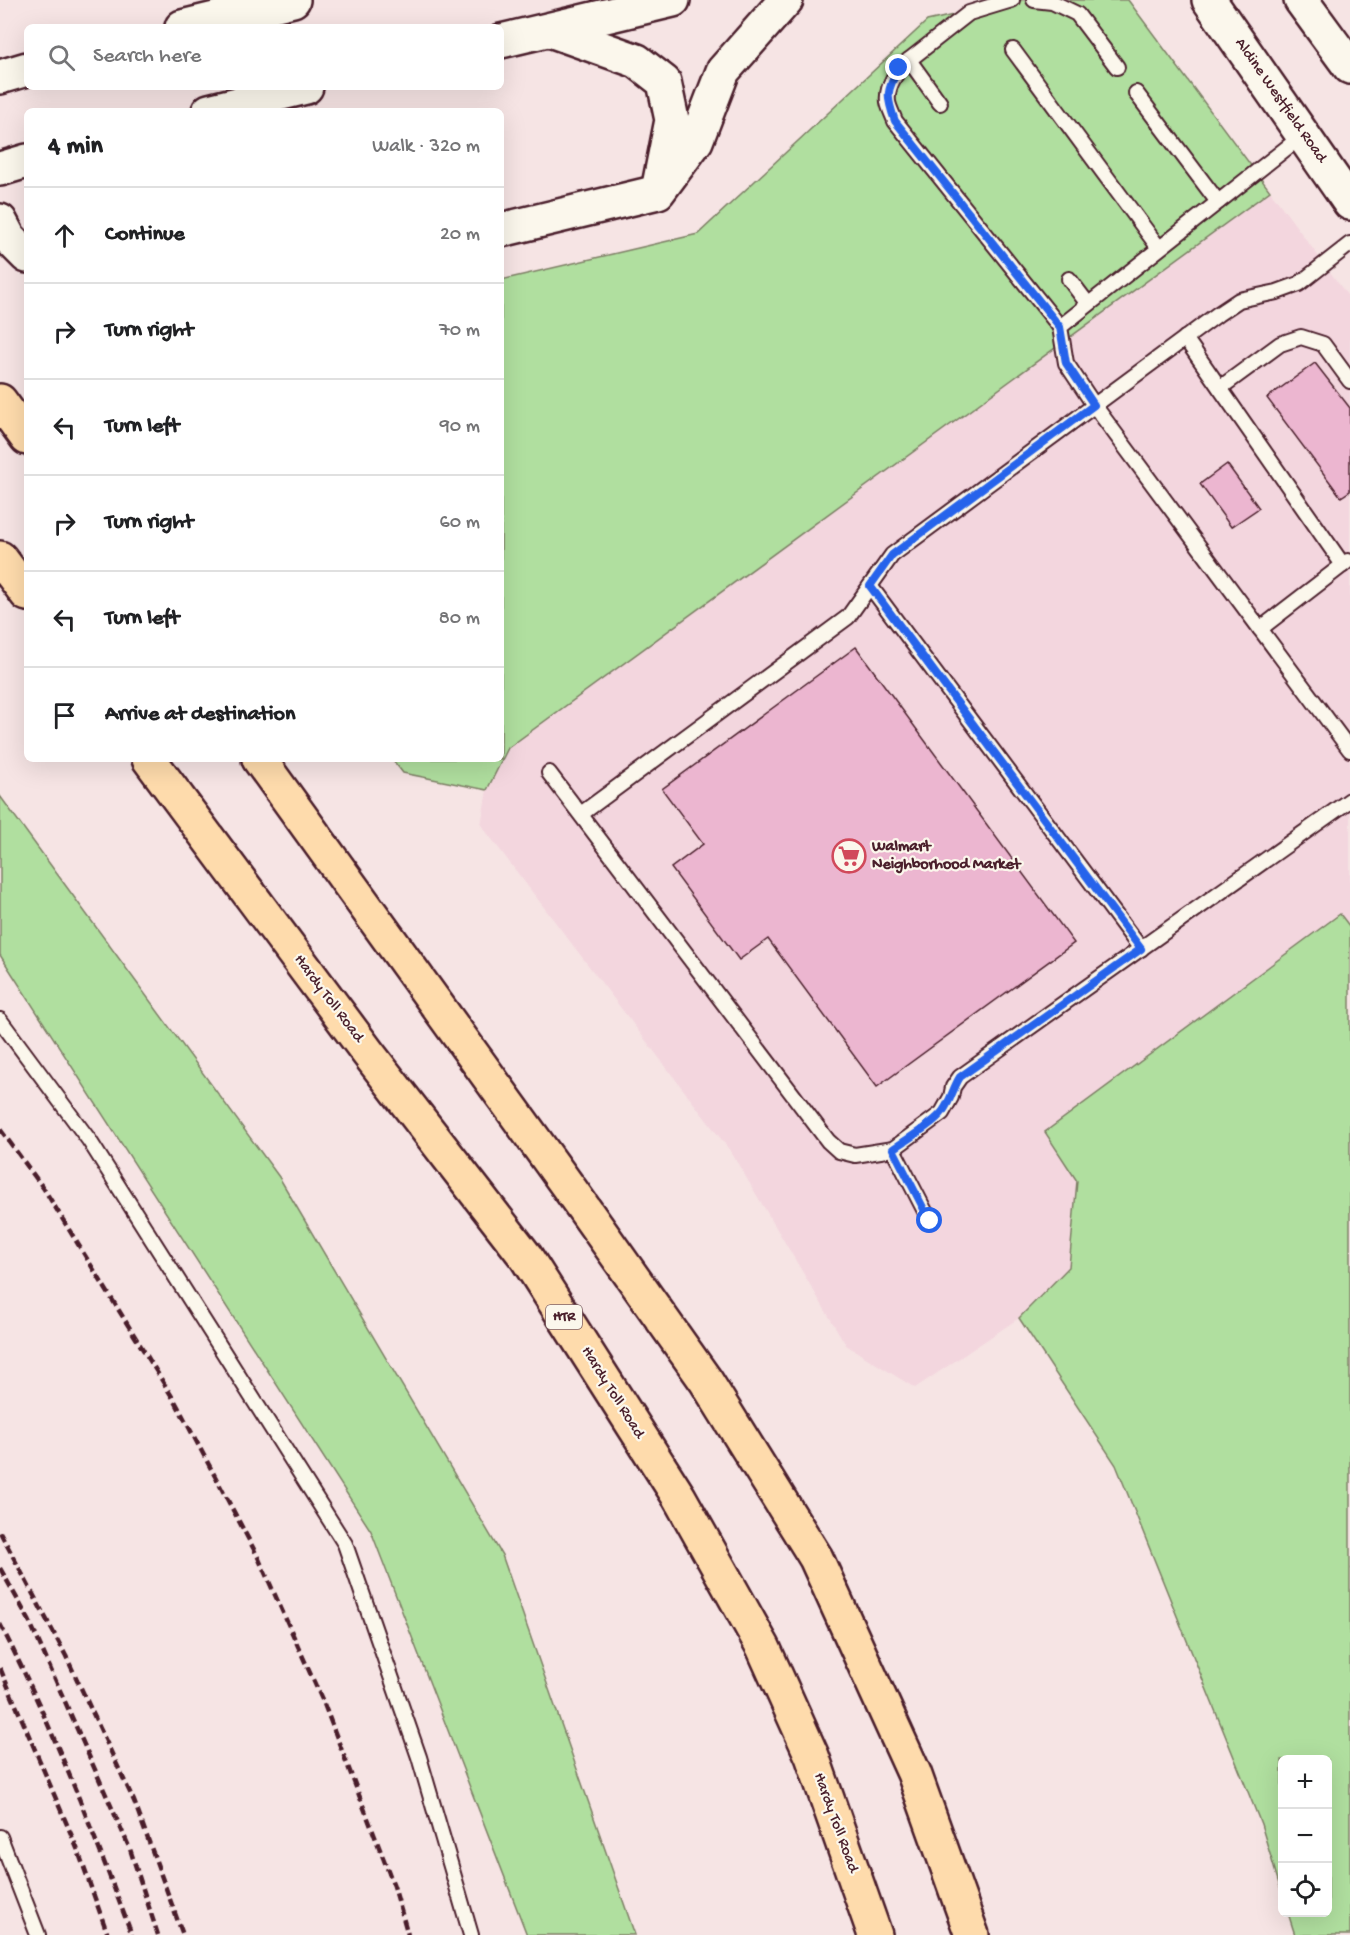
<!DOCTYPE html>
<html lang="en">
<head>
<meta charset="utf-8">
<style>
	:root { --surface:#fff; --page:#f6f6f6; --text:#202124; --muted:#757577; --line:#e0e0e0 }
	body { margin:0; font-family:"Gochi Hand",sans-serif; background:var(--page); color:var(--text) }
	.controls { position:absolute; right:18px; bottom:18px; display:grid; overflow:hidden; border-radius:9px; box-shadow:0 6px 24px #0002 }
	.controls button { width:54px; height:54px; display:grid; place-items:center; padding:0; border:0; border-bottom:2px solid var(--line); background:var(--surface); color:var(--text); font:30px sans-serif }
	.stop { position:absolute; width:18px; height:18px; margin:-14px; border:4px solid #2563eb; border-radius:50%; background:#fff }
	.stop.end { background:#2563eb; border-color:#fff; box-shadow:0 2px 6px #0008 }
	.list { margin:0; padding:0; list-style:none }
	h2 { display:flex; justify-content:space-between; align-items:center; height:78px; margin:0; padding:0 24px; font-size:26px }
	h2 small { font-size:20px; font-weight:400; color:var(--muted) }
	.list li { display:grid; grid-template-columns:39px 1fr auto; gap:18px; align-items:center; box-sizing:border-box; height:96px; padding:0 24px; border-top:2px solid var(--line) }
	.list b { display:block; font-size:22px; white-space:nowrap }
	.list em { font-size:20px; font-style:normal; color:var(--muted) }
	.icon { flex:none; width:33px; height:33px; fill:none; stroke:currentColor; stroke-width:2; stroke-linecap:round; stroke-linejoin:round }
	.map { position:relative; flex:none; width:1350px; height:1935px; overflow:hidden }
	.search { position:absolute; background:var(--surface); box-shadow:0 6px 24px #0002; left:24px; top:24px; width:480px; height:66px; display:flex; align-items:center; gap:15px; box-sizing:border-box; padding:0 21px; border-radius:9px; color:var(--muted); font-size:22px }
	.panel { position:absolute; background:var(--surface); box-shadow:0 6px 24px #0002; left:24px; top:108px; width:480px; height:654px; border-radius:9px }
	.map>svg:first-child { display:block }
	.built { fill:#f3d6de }
	.green { fill:#b0df9f; stroke:#7d7f65; stroke-width:1.5 }
	.building { fill:#ecb6d0; stroke:#4a1f2b; stroke-width:1.5 }
	.lines { fill:none; stroke-linecap:round; stroke-linejoin:round }
	.lane-casing { stroke:#4a1f2b; stroke-width:18 }
	.secondary-casing { stroke:#4a1f2b; stroke-width:38 }
	.highway-casing { stroke:#4a1f2b; stroke-width:38 }
	.lane { stroke:#fbf7ec; stroke-width:14 }
	.secondary { stroke:#fbf7ec; stroke-width:33 }
	.highway { stroke:#fedbac; stroke-width:33 }
	.rail { stroke:#4a1f2b; stroke-width:4.5; stroke-dasharray:9 4.5; stroke-linecap:butt }
	.route { stroke:#2563eb; stroke-width:8 }
	.labels { text-anchor:middle; dominant-baseline:central; stroke-width:4.5; stroke-linejoin:round; paint-order:stroke }
	.shield { fill:#fbf7ec; stroke:#7f6065; stroke-width:1.5 }
	.shield-label { font-size:15px; font-weight:bold; fill:#4a1f2b }
	.street-label { font-size:16px; fill:#4a1f2b; stroke:#fbf7ec }
	.poi-label { font-size:16px; font-weight:bold; fill:#4a1f2b; stroke:#fbf7ec; text-anchor:start }
</style>
</head>
<body>
<div class="map">
<svg width="1350" height="1935" viewBox="0 0 1350 1935">
	<rect width="100%" height="100%" fill="#f6e4e4"/>
	<filter id="ink" filterUnits="userSpaceOnUse"><feTurbulence type="fractalNoise" baseFrequency=".0167" numOctaves="2"/><feDisplacementMap in="SourceGraphic" scale="12" xChannelSelector="R" yChannelSelector="G"/><feConvolveMatrix kernelMatrix="1 2 1 2 8 2 1 2 1" color-interpolation-filters="sRGB"/></filter>
	<g filter="url(#ink)">
		<polygon class="built" points="1270,191 1350,299 1350,927 1340,914 1046,1132 1077,1181 1069,1267 1019,1318 915,1388 846,1345 731,1152 481,825 487,790 508,748"/>
		<g class="green">
			<polygon points="1020,0 1128,0 1270,191 508,748 487,790 403,773 392,759 501,759 501,280 698,234 927,21"/>
			<polygon points="0,796 279,1177 502,1555 635,1935 527,1935 371,1531 0,955"/>
			<polygon points="1340,914 1350,927 1350,1935 1295,1935 1288,1913 1328,1912 1328,1760 1282,1760 1282,1894 1261,1824 1116,1465 1019,1318 1069,1267 1077,1181 1045,1132"/>
		</g>
		<g class="building">
			<polygon points="1315,363 1350,408 1350,491 1341,497 1267,398"/>
			<polygon points="1227,464 1259,508 1231,527 1200,484"/>
			<polygon points="856,647 1074,943 877,1087 768,939 739,960 671,868 703,844 662,789"/>
		</g>
		<g class="lines">
			<g class="lane-casing">
				<g id="lane">
					<path d="M1012,0l-43,13 -60,47c-12,10 -23,26 -21,42 1,6 5,13 7,19l165,206"/>
					<polyline points="1034,0 1052,2 1077,14 1117,67"/>
					<polyline points="1013,50 1159,248"/>
					<polyline points="909,60 940,103"/>
					<polyline points="1136,93 1218,202"/>
					<polyline points="1303,135 1060,327 1066,363 1094,405 1350,750"/>
					<polyline points="1069,279 1088,304"/>
					<polyline points="1185,338 1343,565"/>
					<polyline points="1220,388 1280,344 1301,337 1323,344 1350,381"/>
					<polyline points="870,586 1141,949"/>
					<polyline points="1260,629 1348,561"/>
					<polyline points="549,773 828,1141 839,1151 855,1155 893,1149 942,1113 951,1097 953,1087 960,1077 1350,800"/>
					<polyline points="581,814 848,617 892,555 1218,314 1239,300 1277,292 1299,284 1350,244"/>
					<polyline points="0,1020 89,1140 345,1544 419,1757 471,1935"/>
					<polyline points="893,1149 930,1221"/>
					<polyline points="0,1837 38,1935"/>
				</g>
			</g>
			<g class="secondary-casing">
				<g id="secondary">
					<polyline points="1209,0 1350,203"/>
					<polyline points="1301,0 1350,67"/>
					<polyline points="182,27 293,0"/>
					<polyline points="550,30 637,61 664,82 672,120 659,186"/>
					<polyline points="501,41 673,0"/>
					<polyline points="0,77 27,69"/>
					<polyline points="209,111 306,87"/>
					<polyline points="0,169 27,161"/>
					<polyline points="0,221 9,238 27,256"/>
					<polyline points="501,230 658,192 696,141 723,71 786,0"/>
				</g>
			</g>
			<g class="highway-casing">
				<g id="highway">
					<polyline points="0,401 27,438"/>
					<polyline points="0,558 27,594"/>
					<polyline points="149,759 368,1053 526,1257 679,1497 763,1647 812,1756 875,1935"/>
					<polyline points="259,759 572,1192 706,1381 816,1558 914,1773 972,1935"/>
				</g>
			</g>
			<use href="#lane" class="lane"/>
			<use href="#secondary" class="secondary"/>
			<use href="#highway" class="highway"/>
			<g class="rail">
				<polyline points="0,1129 44,1189 176,1403 258,1557 324,1704 394,1886 408,1935"/>
				<polyline points="0,1532 66,1656 134,1801 183,1935"/>
				<polyline points="0,1568 29,1620 130,1849 158,1935"/>
				<path d="M0,1624c52,100 92,206 132,311"/>
				<polyline points="0,1668 77,1848 108,1935"/>
			</g>
		</g>
	</g>
	<g class="lines" filter="url(#ink)">
		<path class="route" d="M899,68c-13,23 -13,28 -4,53l165,206 6,36 28,42 -202,150 -22,31 271,363 -181,128c-7,11 -9,23 -17,34 -8,12 -37,29 -50,38l37,72"/>
	</g>
	<defs>
		<g id="supermarket-ring" transform="scale(1.725)"><circle r="9.5" fill="#fbf7ec" stroke="#d1495b" stroke-width="1.5"/><path d="M-6-5.5h2.5l.6 2H6L4.5 2H-2.5L-4.4-4H-6ZM-1.5 3.2a1.3 1.3 0 1 0 .1 0ZM3 3.2a1.3 1.3 0 1 0 .1 0Z" fill="#d1495b"/></g>
	</defs>
	<g fill-rule="evenodd">
		<use href="#supermarket-ring" x="849" y="856"/>
	</g>
	<g class="labels">
		<rect class="shield" x="546" y="1305" width="36" height="24" rx="4.5"/>
		<g class="shield-label">
			<text x="564" y="1317">HTR</text>
		</g>
		<g class="street-label">
			<text transform="translate(1280 101) rotate(55)">Aldine Westfield Road</text>
			<text transform="translate(328 999) rotate(53)">Hardy Toll Road</text>
			<text transform="translate(612 1393) rotate(58)">Hardy Toll Road</text>
			<text transform="translate(835 1823) rotate(70)">Hardy Toll Road</text>
		</g>
		<g class="poi-label">
			<text x="872" y="847">Walmart<tspan x="872" dy="18">Neighborhood Market</tspan></text>
		</g>
	</g>
</svg>
<div class="controls">
<button>+</button>
<button>−</button>
<button><svg class="icon" aria-label="locate" viewBox="0 0 24 24"><circle cx="12" cy="12" r="6"/><path d="M12 2v4M12 18v4M2 12h4M18 12h4"/></svg></button>
</div>
<div class="stop" style="left:930px;top:1221px"></div>
<div class="stop end" style="left:899px;top:68px"></div>
<div class="search"><svg class="icon" aria-label="search" viewBox="0 0 24 24"><circle cx="10" cy="10" r="6"/><path d="M15 15l6 6"/></svg>Search here</div>
<section class="panel">
<h2>4 min<small>Walk · 320 m</small></h2>
<ul class="list">
<li><svg class="icon" aria-label="ahead" viewBox="0 0 24 24"><path d="M12 20V5M6 11l6-6 6 6"/></svg><div><b>Continue</b></div><em>20 m</em></li>
<li><svg class="icon" aria-label="right" viewBox="0 0 24 24"><path d="M7 20v-9h11M14 6l5 5-5 5"/></svg><div><b>Turn right</b></div><em>70 m</em></li>
<li><svg class="icon" aria-label="left" viewBox="0 0 24 24"><path d="M17 20v-9H6M10 6l-5 5 5 5"/></svg><div><b>Turn left</b></div><em>90 m</em></li>
<li><svg class="icon" aria-label="right" viewBox="0 0 24 24"><path d="M7 20v-9h11M14 6l5 5-5 5"/></svg><div><b>Turn right</b></div><em>60 m</em></li>
<li><svg class="icon" aria-label="left" viewBox="0 0 24 24"><path d="M17 20v-9H6M10 6l-5 5 5 5"/></svg><div><b>Turn left</b></div><em>80 m</em></li>
<li><svg class="icon" aria-label="arrive" viewBox="0 0 24 24"><path d="M6 21V4h12l-3 4 3 4H6"/></svg><div><b>Arrive at destination</b></div></li>
</ul>
</section>
</div>
</body>
</html>
